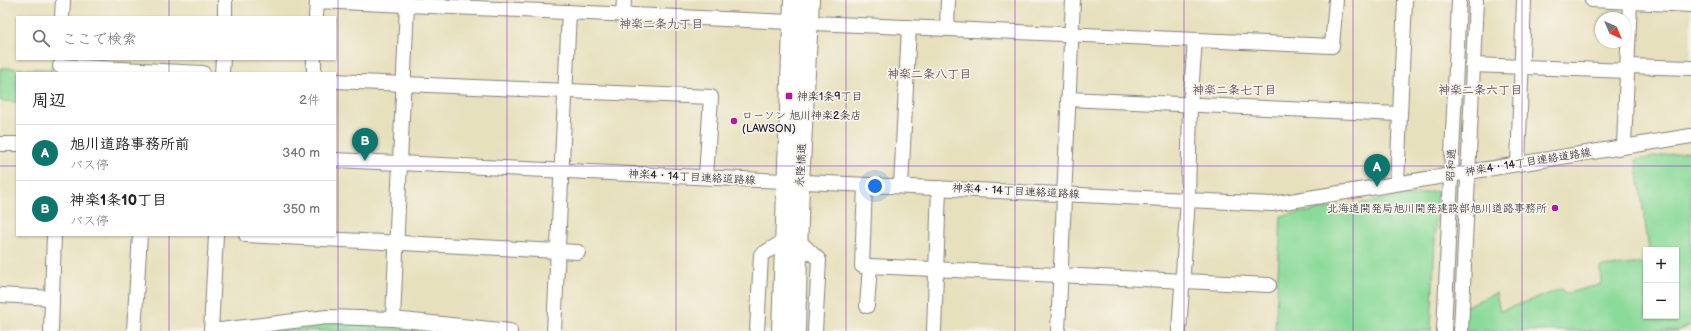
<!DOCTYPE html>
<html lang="ja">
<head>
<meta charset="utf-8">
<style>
	:root { --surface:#fff; --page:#f6f6f6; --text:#222; --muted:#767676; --line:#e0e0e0; --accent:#0f766e }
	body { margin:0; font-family:"Balsamiq Sans","Klee One",sans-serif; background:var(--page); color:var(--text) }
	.controls { position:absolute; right:12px; bottom:12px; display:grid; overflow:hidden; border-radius:0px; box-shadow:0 1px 3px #0004 }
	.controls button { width:36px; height:36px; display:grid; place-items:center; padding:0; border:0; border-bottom:1px solid var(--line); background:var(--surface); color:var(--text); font:20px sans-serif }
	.compass { position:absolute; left:1595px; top:12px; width:36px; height:36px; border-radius:50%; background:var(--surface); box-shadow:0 1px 3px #0004; rotate:136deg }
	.you { position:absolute; left:875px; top:186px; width:14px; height:14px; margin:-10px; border:3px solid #fff; border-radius:50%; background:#1a73e8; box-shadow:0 0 0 6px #1a73e833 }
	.badge { display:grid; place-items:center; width:26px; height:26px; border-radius:50%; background:var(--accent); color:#fff; font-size:13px; font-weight:700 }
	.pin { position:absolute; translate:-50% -33px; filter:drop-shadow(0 1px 2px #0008) }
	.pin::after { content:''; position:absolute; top:21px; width:14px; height:12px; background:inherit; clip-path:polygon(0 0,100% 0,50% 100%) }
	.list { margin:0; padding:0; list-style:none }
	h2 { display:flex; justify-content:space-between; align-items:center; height:52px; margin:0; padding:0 16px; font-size:17px }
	h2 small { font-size:13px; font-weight:400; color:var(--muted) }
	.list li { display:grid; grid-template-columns:26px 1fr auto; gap:12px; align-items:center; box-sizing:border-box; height:56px; padding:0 16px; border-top:1px solid var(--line) }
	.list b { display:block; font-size:15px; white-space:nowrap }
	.list p { margin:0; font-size:13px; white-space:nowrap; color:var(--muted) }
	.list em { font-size:13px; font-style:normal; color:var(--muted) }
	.icon { flex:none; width:22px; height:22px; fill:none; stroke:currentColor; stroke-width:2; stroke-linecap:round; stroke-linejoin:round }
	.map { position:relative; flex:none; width:1691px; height:331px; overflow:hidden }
	.search { position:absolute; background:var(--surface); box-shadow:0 1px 3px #0004; left:16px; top:16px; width:320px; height:44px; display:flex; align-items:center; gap:10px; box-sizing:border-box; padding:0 14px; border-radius:0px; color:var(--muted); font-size:15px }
	.panel { position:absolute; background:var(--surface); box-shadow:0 1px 3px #0004; left:16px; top:72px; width:320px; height:164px; border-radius:0px }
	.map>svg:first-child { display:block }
	.green { fill:#8ada99; stroke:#567e6a }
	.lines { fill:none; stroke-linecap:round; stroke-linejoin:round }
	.minor-casing { stroke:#84817c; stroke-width:16 }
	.major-casing { stroke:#84817c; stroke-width:20 }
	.minor { stroke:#fff; stroke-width:14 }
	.major { stroke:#fff; stroke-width:18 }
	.grid { fill:none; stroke:#7b2cbf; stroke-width:1; stroke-opacity:0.55 }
	.poi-dot { fill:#b5179e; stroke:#f7f3e8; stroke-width:1.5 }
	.labels { text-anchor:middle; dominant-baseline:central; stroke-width:3.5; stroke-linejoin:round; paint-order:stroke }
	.poi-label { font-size:11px; fill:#22223b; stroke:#f7f3e8; text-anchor:start }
	.street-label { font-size:11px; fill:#22223b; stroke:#f7f3e8 }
	.neighbourhood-label { font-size:12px; font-weight:bold; fill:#645262; stroke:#f7f3e8 }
</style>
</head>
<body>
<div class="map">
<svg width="1691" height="331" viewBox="0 0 1691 331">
	<rect width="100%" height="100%" fill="#f7f3e8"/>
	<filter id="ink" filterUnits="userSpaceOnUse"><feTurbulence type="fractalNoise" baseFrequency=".025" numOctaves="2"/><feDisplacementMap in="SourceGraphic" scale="8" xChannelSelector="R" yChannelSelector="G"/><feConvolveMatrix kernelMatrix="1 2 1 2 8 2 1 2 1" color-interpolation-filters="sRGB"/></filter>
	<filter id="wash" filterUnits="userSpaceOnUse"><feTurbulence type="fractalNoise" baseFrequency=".012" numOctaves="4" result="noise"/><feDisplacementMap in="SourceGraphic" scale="16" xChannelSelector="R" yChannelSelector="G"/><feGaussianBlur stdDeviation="0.9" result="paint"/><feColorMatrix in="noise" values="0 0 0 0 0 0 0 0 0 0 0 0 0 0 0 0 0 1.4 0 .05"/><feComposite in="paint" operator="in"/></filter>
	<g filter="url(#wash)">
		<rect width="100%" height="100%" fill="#e7e0bd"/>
		<g class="green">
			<polygon points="0,68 52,69 52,73 17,73 17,102 0,101"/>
			<polygon points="1691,151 1691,325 1677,331 1456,331 1457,310 1496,293 1500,311 1562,289 1564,294 1601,284 1600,267 1646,263 1646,316 1676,316 1676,250 1649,250 1636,160"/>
			<polygon points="1437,191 1431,331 1275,331 1281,216"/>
			<polygon points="327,322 396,324 475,331 263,331"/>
		</g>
	</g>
	<g filter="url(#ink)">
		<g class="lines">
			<g class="minor-casing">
				<g id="minor">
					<polyline points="1592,0 1691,5"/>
					<polyline points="623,13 624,0"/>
					<polyline points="62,17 63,0"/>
					<polyline points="225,17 225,0"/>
					<polyline points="316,17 317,1 1332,46 1336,0"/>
					<polyline points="947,29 948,0"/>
					<polyline points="1473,65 1627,71"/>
					<polyline points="60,66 203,73"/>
					<polyline points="1627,66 1691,68"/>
					<polyline points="222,73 223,59"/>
					<polyline points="314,73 314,59"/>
					<polyline points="335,81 711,97 706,177"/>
					<polyline points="1068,99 1399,114"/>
					<polyline points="0,144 17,144"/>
					<polyline points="1624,146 1630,0"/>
					<polyline points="335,160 1272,204 1691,136"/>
					<polyline points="1518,164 1524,0"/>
					<polyline points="1397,183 1405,0"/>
					<polyline points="865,185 862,266 870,266"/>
					<polyline points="901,186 909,27"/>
					<polyline points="246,235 578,252"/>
					<polyline points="799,241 819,260 815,331"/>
					<polyline points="0,295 52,298"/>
					<polyline points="867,306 870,266 1269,285"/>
					<polyline points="393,319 407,5"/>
					<polyline points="51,331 54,235"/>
					<polyline points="134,331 140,235"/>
					<polyline points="211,331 216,235"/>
					<polyline points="212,331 327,317 393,319 510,331"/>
					<polyline points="554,331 569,12"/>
					<polyline points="757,331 761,255 784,241"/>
					<polyline points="934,331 939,188"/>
					<polyline points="1058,331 1073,0"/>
					<polyline points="1179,331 1188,199 1190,106 1195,40"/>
					<polyline points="1444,331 1459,0"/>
					<polyline points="1461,331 1476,0"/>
				</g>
			</g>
			<g class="major-casing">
				<g id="major">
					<polyline points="781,331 793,0"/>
					<polyline points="796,331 800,182 810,0"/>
				</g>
			</g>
			<use href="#minor" class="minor"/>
			<use href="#major" class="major"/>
		</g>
	</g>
	<path class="grid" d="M169,0v17M338,0v331M507,0v331M676,0v331M846,0v331M1015,0v331M1184,0v331M1353,0v331M1522,0v331M169,59v14M0,166h17M335,166h1356M169,235v96"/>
	<g class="poi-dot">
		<rect x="785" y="92" width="8" height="8" rx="2"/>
		<circle cx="734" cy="121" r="4"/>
		<circle cx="1555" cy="208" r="4"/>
	</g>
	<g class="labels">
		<g class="poi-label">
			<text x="797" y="96">神楽1条9丁目</text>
			<text x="742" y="115">ローソン 旭川神楽2条店<tspan x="742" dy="13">(LAWSON)</tspan></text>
			<text x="1547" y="208" text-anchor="end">北海道開発局旭川開発建設部旭川道路事務所</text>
		</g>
		<g class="street-label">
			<text transform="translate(1528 162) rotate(-9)">神楽4・14丁目連絡道路線</text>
			<text transform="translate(801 165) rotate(-87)">永隆橋通</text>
			<text transform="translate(1451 165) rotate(-87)">昭和通</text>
			<text transform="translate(692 177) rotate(3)">神楽4・14丁目連絡道路線</text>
			<text transform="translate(1016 191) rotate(3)">神楽4・14丁目連絡道路線</text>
		</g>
		<g class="neighbourhood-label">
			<text x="661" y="24">神楽二条九丁目</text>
			<text x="929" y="74">神楽二条八丁目</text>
			<text x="1234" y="90">神楽二条七丁目</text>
			<text x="1480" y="90">神楽二条六丁目</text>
		</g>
	</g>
</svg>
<div class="controls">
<button>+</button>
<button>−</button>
</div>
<svg class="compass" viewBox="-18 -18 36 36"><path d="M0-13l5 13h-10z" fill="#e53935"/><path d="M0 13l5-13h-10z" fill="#767676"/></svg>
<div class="you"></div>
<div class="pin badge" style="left:1377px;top:187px">A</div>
<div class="pin badge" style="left:365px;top:161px">B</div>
<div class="search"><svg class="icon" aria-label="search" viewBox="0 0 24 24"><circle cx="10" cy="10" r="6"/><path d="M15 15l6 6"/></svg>ここで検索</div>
<section class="panel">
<h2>周辺<small>2件</small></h2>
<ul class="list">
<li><span class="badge">A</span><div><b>旭川道路事務所前</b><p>バス停</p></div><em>340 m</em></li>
<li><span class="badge">B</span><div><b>神楽1条10丁目</b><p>バス停</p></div><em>350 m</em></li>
</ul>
</section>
</div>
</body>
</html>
